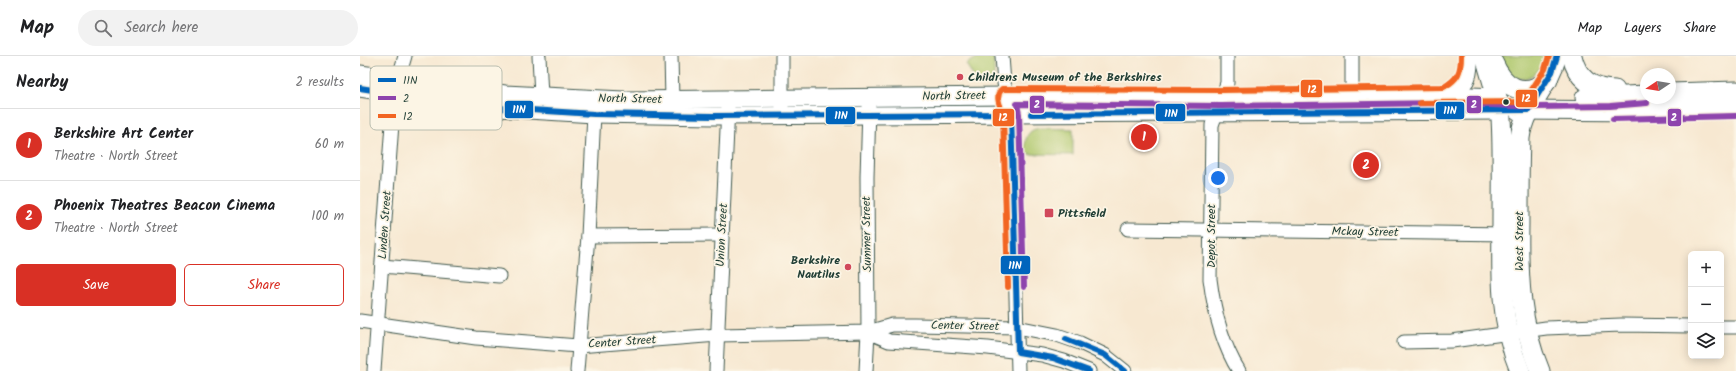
<!DOCTYPE html>
<html lang="en">
<head>
<meta charset="utf-8">
<style>
	:root { --surface:#fff; --page:#f2f2f2; --text:#202124; --muted:#757577; --line:#e0e0e0; --accent:#d93025 }
	body { margin:0; font-family:Kalam,sans-serif; background:var(--page); color:var(--text) }
	.controls { position:absolute; right:12px; bottom:12px; display:grid; overflow:hidden; border-radius:6px; box-shadow:0 2px 10px #0003 }
	.controls button { width:36px; height:36px; display:grid; place-items:center; padding:0; border:0; border-bottom:1px solid var(--line); background:var(--surface); color:var(--text); font:20px sans-serif }
	.compass { position:absolute; left:1280px; top:12px; width:36px; height:36px; border-radius:50%; background:var(--surface); box-shadow:0 2px 10px #0003; rotate:258deg }
	.you { position:absolute; left:858px; top:122px; width:14px; height:14px; margin:-10px; border:3px solid #fff; border-radius:50%; background:#1a73e8; box-shadow:0 0 0 6px #1a73e833 }
	.badge { display:grid; place-items:center; width:26px; height:26px; border-radius:50%; background:var(--accent); color:#fff; font-size:13px; font-weight:700 }
	.pin { position:absolute; translate:-50% -50%; border:2px solid #fff; box-shadow:0 1px 4px #0006 }
	.list { margin:0; padding:0; list-style:none }
	h2 { display:flex; justify-content:space-between; align-items:center; height:52px; margin:0; padding:0 16px; font-size:17px }
	h2 small { font-size:13px; font-weight:400; color:var(--muted) }
	.list li { display:grid; grid-template-columns:26px 1fr auto; gap:12px; align-items:center; box-sizing:border-box; height:72px; padding:0 16px; border-top:1px solid var(--line) }
	.list b { display:block; font-size:15px; white-space:nowrap }
	.list p { margin:0; font-size:13px; white-space:nowrap; color:var(--muted) }
	.list em { font-size:13px; font-style:normal; color:var(--muted) }
	.actions { display:flex; gap:8px; padding:12px 16px }
	.actions a { flex:1; padding:9px 0; border:1px solid var(--accent); border-radius:6px; text-align:center; font-size:14px; color:var(--accent) }
	.actions .main { background:var(--accent); color:#fff }
	.icon { flex:none; width:22px; height:22px; fill:none; stroke:currentColor; stroke-width:2; stroke-linecap:round; stroke-linejoin:round }
	.map { position:relative; flex:none; width:1376px; height:315px; overflow:hidden }
	header { display:flex; align-items:center; gap:24px; box-sizing:border-box; height:56px; padding:0 20px; background:var(--surface); border-bottom:1px solid var(--line) }
	header strong { font-size:19px }
	nav { display:flex; gap:22px; margin-inline-start:auto; font-size:14px }
	.search { width:280px; height:36px; background:var(--page); display:flex; align-items:center; gap:10px; box-sizing:border-box; padding:0 14px; border-radius:22px; color:var(--muted); font-size:15px }
	main { display:flex }
	aside { flex:1; background:var(--surface) }
	.map>svg:first-child { display:block }
	.green { fill:#afc86d; stroke:#678250 }
	.lines { fill:none; stroke-linecap:round; stroke-linejoin:round }
	.minor-casing { stroke:#3f574c; stroke-width:15 }
	.major-casing { stroke:#3f574c; stroke-width:19 }
	.highway-casing { stroke:#3f574c; stroke-width:21 }
	.minor { stroke:#fff; stroke-width:13 }
	.major { stroke:#fff; stroke-width:17 }
	.highway { stroke:#fff; stroke-width:19 }
	.bus-1-casing { stroke:#fcf5e5; stroke-width:9 }
	.bus-2-casing { stroke:#fcf5e5; stroke-width:9 }
	.bus-3-casing { stroke:#fcf5e5; stroke-width:9 }
	.bus-1 { stroke:#0065bd; stroke-width:6 }
	.bus-2 { stroke:#8e44ad; stroke-width:6 }
	.bus-3 { stroke:#f26522; stroke-width:6 }
	.poi-dot { fill:#d1495b; stroke:#fcf5e5; stroke-width:1.5 }
	.bus-dot { fill:#1f3d34; stroke:#fcf5e5; stroke-width:1.5 }
	.labels { text-anchor:middle; dominant-baseline:central; stroke-width:3.5; stroke-linejoin:round; paint-order:stroke }
	.poi-label { font-size:12px; font-weight:bold; fill:#1f3d34; stroke:#fcf5e5; text-anchor:start }
	.street-label { font-size:12px; fill:#1f3d34; stroke:#fcf5e5 }
	.key { fill:#fcf5e5; stroke:#babeb0; stroke-width:1 }
	.key-label { font-size:11px; fill:#1f3d34 }
	.line-badge { stroke:#fcf5e5; stroke-width:1.5 }
	.badge-label { font-size:11px; text-anchor:middle; font-weight:bold; fill:#fff }
</style>
</head>
<body>
<header>
<strong>Map</strong>
<div class="search"><svg class="icon" aria-label="search" viewBox="0 0 24 24"><circle cx="10" cy="10" r="6"/><path d="M15 15l6 6"/></svg>Search here</div>
<nav><a>Map</a><a>Layers</a><a>Share</a></nav>
</header>
<main>
<aside>
<h2>Nearby<small>2 results</small></h2>
<ul class="list">
<li><span class="badge">1</span><div><b>Berkshire Art Center</b><p>Theatre · North Street</p></div><em>60 m</em></li>
<li><span class="badge">2</span><div><b>Phoenix Theatres Beacon Cinema</b><p>Theatre · North Street</p></div><em>100 m</em></li>
</ul>
<div class="actions"><a class="main">Save</a><a>Share</a></div>
</aside>
<div class="map">
<svg width="1376" height="315" viewBox="0 0 1376 315">
	<rect width="100%" height="100%" fill="#fcf5e5"/>
	<filter id="ink" filterUnits="userSpaceOnUse"><feTurbulence type="fractalNoise" baseFrequency=".025" numOctaves="2"/><feDisplacementMap in="SourceGraphic" scale="8" xChannelSelector="R" yChannelSelector="G"/><feConvolveMatrix kernelMatrix="1 2 1 2 8 2 1 2 1" color-interpolation-filters="sRGB"/></filter>
	<filter id="wash" filterUnits="userSpaceOnUse"><feTurbulence type="fractalNoise" baseFrequency=".012" numOctaves="4" result="noise"/><feDisplacementMap in="SourceGraphic" scale="16" xChannelSelector="R" yChannelSelector="G"/><feGaussianBlur stdDeviation="0.9" result="paint"/><feColorMatrix in="noise" values="0 0 0 0 0 0 0 0 0 0 0 0 0 0 0 0 0 1.4 0 .05"/><feComposite in="paint" operator="in"/></filter>
	<g filter="url(#wash)">
		<rect width="100%" height="100%" fill="#f7e8d1"/>
		<g class="green">
			<polygon points="621,0 634,0 634,25 617,26 606,8"/>
			<path d="M1139,0h48c-6,16 -26,34 -40,14 -3,-4 -5,-9 -8,-14z"/>
			<path d="M680,72l33,1v26l-48,-1c0,-13 0,-24 15,-26z"/>
		</g>
	</g>
	<g filter="url(#ink)">
		<g class="lines">
			<g class="minor-casing">
				<g id="minor">
					<polyline points="179,0 181,40"/>
					<polyline points="311,0 312,44"/>
					<polyline points="642,0 644,27 651,58 658,315"/>
					<path d="M867,0v27l-15,42 -2,154c4,32 12,65 29,92"/>
					<polyline points="992,0 992,41"/>
					<polyline points="422,51 422,0"/>
					<polyline points="768,173 1149,178"/>
					<polyline points="228,180 362,179"/>
					<polyline points="22,210 139,220"/>
					<polyline points="0,265 116,282 218,290 358,279 508,276 532,269 555,269 657,271 697,279 720,287 745,299 765,315"/>
					<polyline points="1361,271 1376,271"/>
					<polyline points="508,276 529,285 628,292 682,299 704,305 729,315"/>
					<polyline points="1044,286 1092,285 1186,272 1261,269 1331,270"/>
					<polyline points="14,315 33,54 38,24 45,0"/>
					<polyline points="217,315 228,180 234,58"/>
					<polyline points="356,315 368,51"/>
					<polyline points="506,315 508,276 507,121 509,51"/>
				</g>
			</g>
			<g class="major-casing">
				<g id="major">
					<polyline points="0,18 145,38 263,44 646,40 861,42 1086,39 1137,41"/>
					<polyline points="0,32 121,51 234,58 353,60 1140,55"/>
					<path d="M1086,39c20,-10 24,-16 23,-39"/>
				</g>
			</g>
			<g class="highway-casing">
				<g id="highway">
					<path d="M1125,0l14,48 2,14c2,35 1,71 1,106 -1,51 -2,99 18,147"/>
					<path d="M1212,0c5,23 20,33 43,34"/>
					<path d="M1133,6c11,26 30,37 55,18"/>
					<polyline points="1310,37 1376,35"/>
					<polyline points="1225,42 1286,39"/>
					<polyline points="1158,54 1281,55 1376,52"/>
					<path d="M1180,315c-20,-47 -22,-96 -21,-147 0,-29 0,-58 1,-86 4,-33 29,-51 37,-82"/>
				</g>
			</g>
			<use href="#minor" class="minor"/>
			<use href="#major" class="major"/>
			<use href="#highway" class="highway"/>
			<g class="bus-1-casing">
				<g id="bus-1">
					<polyline points="0,32 121,51 234,58 353,60 651,58 658,296 693,302 729,315"/>
					<polyline points="671,58 1168,54 1192,16 1197,0"/>
					<polyline points="706,283 745,299 765,315"/>
				</g>
			</g>
			<g class="bus-2-casing">
				<g id="bus-2">
					<polyline points="1253,63 1376,60"/>
					<polyline points="664,231 659,58 657,48 861,50 1086,47 1175,51 1250,50 1287,47"/>
				</g>
			</g>
			<g class="bus-3-casing">
				<g id="bus-3">
					<polyline points="1060,47 1164,46 1185,13 1189,0"/>
					<path d="M648,231l-5,-172c-2,-8 -9,-19 -1,-26l219,1 223,-3c14,-8 17,-15 17,-31"/>
				</g>
			</g>
			<use href="#bus-1" class="bus-1"/>
			<use href="#bus-2" class="bus-2"/>
			<use href="#bus-3" class="bus-3"/>
		</g>
	</g>
	<g class="poi-dot">
		<circle cx="600" cy="21" r="4"/>
		<rect x="684" y="152" width="10" height="10" rx="2"/>
		<circle cx="488" cy="211" r="4"/>
	</g>
	<circle class="bus-dot" cx="1146" cy="46" r="3.5"/>
	<g class="labels">
		<g class="poi-label">
			<text x="608" y="21">Childrens Museum of the Berkshires</text>
			<text x="698" y="157">Pittsfield</text>
			<text x="480" y="204" text-anchor="end">Berkshire<tspan x="480" dy="14">Nautilus</tspan></text>
		</g>
		<g class="street-label">
			<text transform="translate(594 40) rotate(-1)">North Street</text>
			<text transform="translate(270 43) rotate(1)">North Street</text>
			<text transform="translate(25 169) rotate(-86)">Linden Street</text>
			<text transform="translate(1005 176) rotate(1)">Mckay Street</text>
			<text transform="translate(507 178) rotate(-91)">Summer Street</text>
			<text transform="translate(362 179) rotate(-87)">Union Street</text>
			<text transform="translate(851 180) rotate(-90)">Depot Street</text>
			<text transform="translate(1159 185) rotate(-90)">West Street</text>
			<text transform="translate(605 270) rotate(1)">Center Street</text>
			<text transform="translate(262 286) rotate(-4)">Center Street</text>
		</g>
	</g>
	<rect x="10" y="10" width="132" height="64" rx="6" class="key"/>
	<rect x="18" y="22" width="18" height="4" fill="#0065bd"/>
	<rect x="18" y="40" width="18" height="4" fill="#8e44ad"/>
	<rect x="18" y="58" width="18" height="4" fill="#f26522"/>
	<g class="key-label">
		<text x="43" y="28">11N</text>
		<text x="43" y="46">2</text>
		<text x="43" y="64">12</text>
	</g>
	<g class="line-badge">
		<rect x="940" y="23" width="23" height="19" rx="4" fill="#f26522"/>
		<rect x="1155" y="33" width="23" height="19" rx="4" fill="#f26522"/>
		<rect x="669" y="39" width="16" height="19" rx="4" fill="#8e44ad"/>
		<rect x="1106" y="39" width="16" height="19" rx="4" fill="#8e44ad"/>
		<rect x="144" y="44" width="30" height="19" rx="4" fill="#0065bd"/>
		<rect x="1075" y="45" width="30" height="19" rx="4" fill="#0065bd"/>
		<rect x="795" y="47" width="31" height="19" rx="4" fill="#0065bd"/>
		<rect x="465" y="50" width="31" height="19" rx="4" fill="#0065bd"/>
		<rect x="632" y="52" width="23" height="19" rx="4" fill="#f26522"/>
		<rect x="1307" y="52" width="15" height="19" rx="4" fill="#8e44ad"/>
		<rect x="640" y="199" width="31" height="20" rx="4" fill="#0065bd"/>
	</g>
	<g class="badge-label">
		<text x="952" y="37">12</text>
		<text x="1166" y="46">12</text>
		<text x="677" y="52">2</text>
		<text x="1114" y="52">2</text>
		<text x="159" y="57">11N</text>
		<text x="1090" y="58">11N</text>
		<text x="811" y="61">11N</text>
		<text x="481" y="63">11N</text>
		<text x="643" y="65">12</text>
		<text x="1314" y="65">2</text>
		<text x="655" y="213">11N</text>
	</g>
</svg>
<div class="controls">
<button>+</button>
<button>−</button>
<button><svg class="icon" aria-label="layers" viewBox="0 0 24 24"><path d="M12 4l9 5-9 5-9-5zM3 14l9 5 9-5"/></svg></button>
</div>
<svg class="compass" viewBox="-18 -18 36 36"><path d="M0-13l5 13h-10z" fill="#e53935"/><path d="M0 13l5-13h-10z" fill="#757577"/></svg>
<div class="you"></div>
<div class="pin badge" style="left:784px;top:81px">1</div>
<div class="pin badge" style="left:1006px;top:109px">2</div>
</div>
</main>
</body>
</html>
